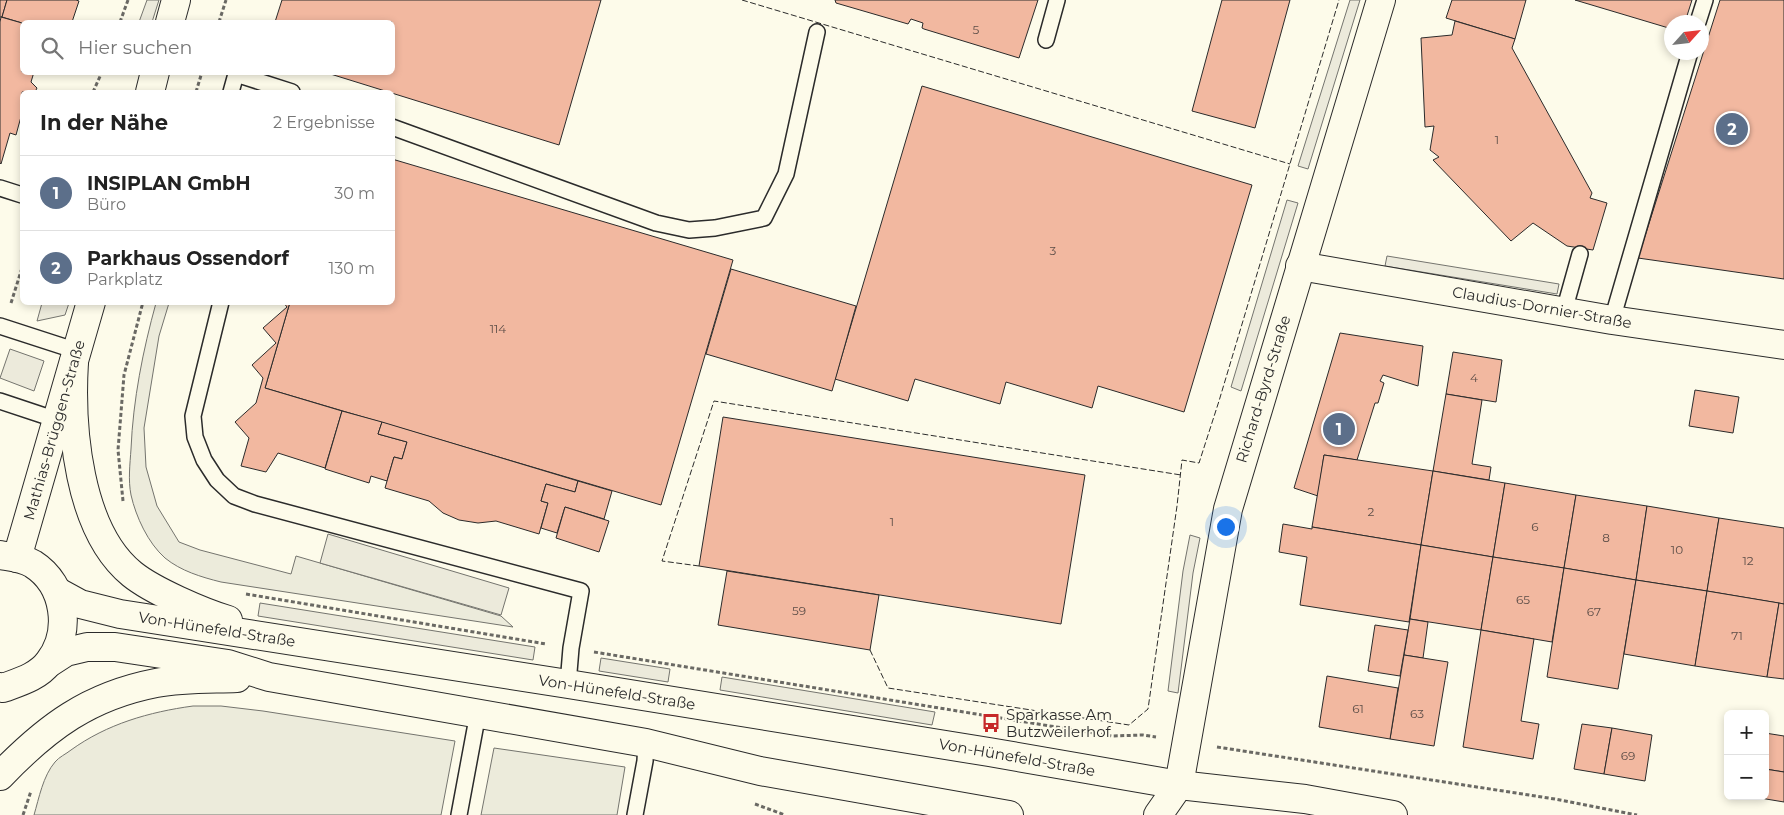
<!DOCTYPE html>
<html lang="de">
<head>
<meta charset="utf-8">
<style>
	:root { --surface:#fff; --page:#f6f6f6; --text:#222; --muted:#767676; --line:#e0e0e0; --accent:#c62828 }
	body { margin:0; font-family:Montserrat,sans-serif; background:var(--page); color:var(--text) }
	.controls { position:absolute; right:15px; bottom:15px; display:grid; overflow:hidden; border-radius:8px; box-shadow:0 2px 8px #0003 }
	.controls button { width:45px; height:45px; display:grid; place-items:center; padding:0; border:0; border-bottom:1px solid var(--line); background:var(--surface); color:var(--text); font:25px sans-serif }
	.compass { position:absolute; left:1664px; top:15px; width:45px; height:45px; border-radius:50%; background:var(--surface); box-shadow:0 2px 8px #0003; rotate:63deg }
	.you { position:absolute; left:1225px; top:526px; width:18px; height:18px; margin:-12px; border:4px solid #fff; border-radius:50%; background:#1a73e8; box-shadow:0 0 0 8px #1a73e833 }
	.badge { display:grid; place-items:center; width:32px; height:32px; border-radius:50%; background:var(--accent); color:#fff; font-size:16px; font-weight:700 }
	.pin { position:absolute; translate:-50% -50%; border:2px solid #fff; box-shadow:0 1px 5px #0006 }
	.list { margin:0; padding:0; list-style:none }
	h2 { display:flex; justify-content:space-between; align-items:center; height:65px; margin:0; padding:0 20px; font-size:21px }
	h2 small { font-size:16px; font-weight:400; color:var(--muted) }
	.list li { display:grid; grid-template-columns:32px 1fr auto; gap:15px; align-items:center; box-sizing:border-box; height:75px; padding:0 20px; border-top:1px solid var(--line) }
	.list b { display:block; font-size:19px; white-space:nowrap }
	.list p { margin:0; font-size:16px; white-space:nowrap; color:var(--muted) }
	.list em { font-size:16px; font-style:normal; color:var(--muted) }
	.icon { flex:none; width:28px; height:28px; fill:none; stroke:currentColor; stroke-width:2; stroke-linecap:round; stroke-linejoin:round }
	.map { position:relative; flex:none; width:1784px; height:815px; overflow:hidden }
	.search { position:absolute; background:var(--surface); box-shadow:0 2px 8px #0003; left:20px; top:20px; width:375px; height:55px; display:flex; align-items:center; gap:12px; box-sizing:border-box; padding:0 18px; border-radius:8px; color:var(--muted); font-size:19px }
	.panel { position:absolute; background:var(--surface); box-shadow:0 2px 8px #0003; left:20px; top:90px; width:375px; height:215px; border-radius:8px }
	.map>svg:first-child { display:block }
	.green { fill:#ecebdb; stroke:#74746e }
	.parking { fill:#eceadb; stroke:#74746e }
	.building { fill:#f2b8a0; stroke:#2b2b2b }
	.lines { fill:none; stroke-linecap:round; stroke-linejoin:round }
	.service-casing { stroke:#2b2b2b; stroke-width:18 }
	.minor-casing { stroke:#2b2b2b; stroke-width:30 }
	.tertiary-casing { stroke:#2b2b2b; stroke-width:30 }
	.path { stroke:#6a6964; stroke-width:3; stroke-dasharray:4 2.5; stroke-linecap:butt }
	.service { stroke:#fdfbea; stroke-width:15 }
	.minor { stroke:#fdfbea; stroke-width:28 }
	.tertiary { stroke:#fdfbea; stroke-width:28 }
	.fence { stroke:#2b2b2b; stroke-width:1; stroke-dasharray:6 2.5; stroke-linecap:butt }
	.labels { text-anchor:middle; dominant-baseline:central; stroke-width:4; stroke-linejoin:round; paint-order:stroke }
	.number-label { font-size:12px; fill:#5d4e48 }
	.street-label { font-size:15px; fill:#2b2b2b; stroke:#fdfbea }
	.poi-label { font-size:15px; fill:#2b2b2b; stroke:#fdfbea; text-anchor:start }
</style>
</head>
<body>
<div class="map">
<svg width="1784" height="815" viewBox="0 0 1784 815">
	<rect width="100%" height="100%" fill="#fdfbea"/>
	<g class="green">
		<path d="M156,303h13l-10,33 -15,92 2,39 11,39 22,36 21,8 91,24 5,-18 205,60 12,11 -292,-45c-20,-5 -40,-11 -56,-24 -17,-15 -29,-41 -34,-63 -3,-15 -1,-31 0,-46 2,-49 12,-99 25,-146z"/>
		<path d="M193,706h28l42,5 192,30 -14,74h-407c5,-17 9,-39 21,-53 4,-5 11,-8 16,-12 36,-26 78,-38 122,-44z"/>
		<polygon points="494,748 625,767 617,815 481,815"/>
	</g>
	<g class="parking">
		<polygon points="147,0 159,0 152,22 139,22"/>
		<polygon points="1350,0 1360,0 1308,169 1298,166"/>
		<polygon points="1287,200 1298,203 1241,391 1231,387"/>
		<polygon points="1387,256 1559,284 1557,294 1385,266"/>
		<polygon points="42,303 42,302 69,303 65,315 37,321"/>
		<polygon points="10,349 44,361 34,391 0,378"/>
		<polygon points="328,534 509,588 501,615 320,563"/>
		<polygon points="1190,535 1200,538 1193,573 1178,693 1168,691 1183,571"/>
		<polygon points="260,603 535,647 533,660 258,616"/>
		<polygon points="601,658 670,669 668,682 599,671"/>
		<polygon points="722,677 935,712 932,725 720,690"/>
	</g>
	<g class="building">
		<polygon points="0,0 7,0 2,17 0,17"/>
		<polygon points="7,0 76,0 79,1 72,22 22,23 2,17"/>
		<polygon points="282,0 601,0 559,145 324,72 392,72 392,22 275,22"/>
		<polygon points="835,0 1038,0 1019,58 924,29 922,28 923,23 911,19 908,24 836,3"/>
		<polygon points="1222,0 1290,0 1255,128 1192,111"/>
		<polygon points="1452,0 1526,0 1515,39 1446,18"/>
		<polygon points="1575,0 1692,0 1685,22 1672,22 1672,29"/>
		<polygon points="1720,0 1784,0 1784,279 1638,258"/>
		<polygon points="1,17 22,23 22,72 34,72 31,82 37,88 35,92 22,92 22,113 16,135 10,133 1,164 0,163 0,22"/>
		<polygon points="1455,21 1515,39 1512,48 1592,193 1590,198 1607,203 1593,250 1567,246 1533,223 1511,241 1433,160 1439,157 1430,150 1434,126 1425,127 1421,38 1452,35"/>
		<polygon points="922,86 1252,185 1184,412 1098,386 1092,408 1006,382 1000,404 915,379 908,401 835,379"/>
		<polygon points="392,159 733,260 661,505 265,388 290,302 392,302"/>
		<polygon points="731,269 856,306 832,391 706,354"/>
		<polygon points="283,302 290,302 265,388 342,411 325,468 278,453 266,472 241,466 249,438 235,422 256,403 263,378 252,365 276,343 263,328 287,307"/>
		<polygon points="1340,333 1423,346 1418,386 1383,375 1380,381 1384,383 1378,403 1375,403 1357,460 1324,455 1318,496 1294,488"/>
		<polygon points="1453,352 1502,360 1496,402 1446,394"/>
		<polygon points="1695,390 1739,397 1733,433 1689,426"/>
		<polygon points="1446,394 1482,400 1472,464 1491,467 1489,480 1433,471"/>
		<polygon points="342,411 382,422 378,434 407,442 402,459 394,457 387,481 371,476 369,483 325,469"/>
		<polygon points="723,417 1085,475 1061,624 699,566"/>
		<polygon points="382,422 578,481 575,492 546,484 541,501 548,503 539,534 496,521 478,523 459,520 443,513 429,501 385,488 394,457 402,459 407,442 378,434"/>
		<polygon points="1324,455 1433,471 1421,545 1312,527"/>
		<polygon points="1433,471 1505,483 1493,557 1421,545"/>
		<polygon points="578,481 612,491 604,519 565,507 557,533 541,528 548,503 541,501 546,484 575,492"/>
		<polygon points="1505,483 1576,495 1564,568 1493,557"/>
		<polygon points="1576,495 1647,506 1636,580 1564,568"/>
		<polygon points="1647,506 1719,518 1707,591 1636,580"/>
		<polygon points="565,507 609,521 599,552 556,538"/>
		<polygon points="1719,518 1784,528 1784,604 1707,591"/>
		<polygon points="1283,524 1312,529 1312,527 1421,545 1409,622 1300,605 1307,557 1279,552"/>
		<polygon points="1421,545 1493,557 1481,630 1410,619"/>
		<polygon points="1493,557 1564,568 1552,642 1481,630"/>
		<polygon points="1564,568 1636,580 1618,689 1547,677"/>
		<polygon points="727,571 879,595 870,650 718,625"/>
		<polygon points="1636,580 1707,591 1695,666 1624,654"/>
		<polygon points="1707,591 1779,603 1767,677 1695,666"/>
		<polygon points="1779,603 1784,604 1784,679 1767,677"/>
		<polygon points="1410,619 1428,622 1423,658 1404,655"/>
		<polygon points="1375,625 1408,630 1400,676 1368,671"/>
		<polygon points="1481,630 1534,639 1521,721 1539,724 1533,759 1463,747"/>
		<polygon points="1404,655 1448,662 1434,746 1390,739"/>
		<polygon points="1327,676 1398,688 1390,739 1319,727"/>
		<polygon points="1582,724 1612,728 1604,774 1574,769"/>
		<polygon points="1612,728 1652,735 1645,781 1604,774"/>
		<polygon points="1765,733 1784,736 1784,772 1765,769"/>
		<polygon points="1765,769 1784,772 1784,802 1748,796 1765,796"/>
	</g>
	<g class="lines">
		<g class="service-casing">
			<g id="service">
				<polyline points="1698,22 1705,0"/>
				<polyline points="1046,40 1057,0"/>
				<polyline points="231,92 236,74 292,92"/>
				<polyline points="392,127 656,223 689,230 715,228 764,218 786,174 817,32"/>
				<polyline points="0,188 22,195"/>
				<polyline points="221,302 193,416 195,437 204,460 217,480 234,496 255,504 581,591 571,648 568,684"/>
				<polyline points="1564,311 1580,254"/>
				<polyline points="1612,320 1690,52"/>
				<polyline points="0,326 77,351"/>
				<polyline points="0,401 57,420"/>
				<polyline points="459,815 478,713"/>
				<polyline points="635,815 645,761 646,743"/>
			</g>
		</g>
		<g class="minor-casing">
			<g id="minor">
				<polyline points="1300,266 1612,320 1784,345"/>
				<polyline points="1158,815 1179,785 1228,509 1381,0"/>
			</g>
		</g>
		<g class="tertiary-casing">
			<g id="tertiary">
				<polyline points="170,22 176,0"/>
				<polyline points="150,92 155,72"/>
				<path d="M74,362c-4,65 4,168 58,212 21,17 70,38 96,46"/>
				<path d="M0,555c11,2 23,3 33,9 33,21 39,68 16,98 -11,15 -30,20 -46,26l-3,-1"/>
				<polyline points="17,558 91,302"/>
				<polyline points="58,592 80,604 120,614 568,684 989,752 1179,785 1305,799 1393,815"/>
				<polyline points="49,663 66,652 87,647 115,647 228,664 269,677 646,743 760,771 1009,815"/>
				<path d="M0,776c47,-49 89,-80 156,-93 26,-5 54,-4 81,-5"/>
			</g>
		</g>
		<g class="path">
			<polyline points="120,22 128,0"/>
			<polyline points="219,22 226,0"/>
			<polyline points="93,92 102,72"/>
			<polyline points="196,92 202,72"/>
			<polyline points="11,303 22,268"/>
			<polyline points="123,501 118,450 124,375 143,302"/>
			<polyline points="246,594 546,644"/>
			<polyline points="594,652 1081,731 1112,736 1143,735 1156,737"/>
			<polyline points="1217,747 1555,799 1637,815"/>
			<polyline points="755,804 785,815"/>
			<polyline points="23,815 31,791"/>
		</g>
		<use href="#service" class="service"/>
		<use href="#minor" class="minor"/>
		<use href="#tertiary" class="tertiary"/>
		<g class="fence">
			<polyline points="742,0 1290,164"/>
			<polyline points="699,566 662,561 714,401 1181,475"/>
			<polyline points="870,650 888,688 1129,725 1148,709 1177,506 1182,460 1199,463 1219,401 1339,0"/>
		</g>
	</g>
	<defs>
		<g id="bus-bare" transform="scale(1.5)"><path d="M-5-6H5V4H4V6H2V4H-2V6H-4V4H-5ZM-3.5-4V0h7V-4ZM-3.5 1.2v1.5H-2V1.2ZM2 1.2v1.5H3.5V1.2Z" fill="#c62828" stroke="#fdfbea" stroke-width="2.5" paint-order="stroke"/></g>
	</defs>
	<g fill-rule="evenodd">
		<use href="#bus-bare" x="991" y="723"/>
	</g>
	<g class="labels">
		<g class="number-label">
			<text x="976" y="29">5</text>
			<text x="1497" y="139">1</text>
			<text x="1053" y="250">3</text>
			<text x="498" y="328">114</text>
			<text x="1474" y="377">4</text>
			<text x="1371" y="511">2</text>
			<text x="892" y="521">1</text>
			<text x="1535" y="526">6</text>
			<text x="1606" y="537">8</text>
			<text x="1677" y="549">10</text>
			<text x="1748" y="560">12</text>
			<text x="1523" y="599">65</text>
			<text x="799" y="610">59</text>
			<text x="1594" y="611">67</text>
			<text x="1737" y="635">71</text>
			<text x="1358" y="708">61</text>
			<text x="1417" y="713">63</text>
			<text x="1628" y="755">69</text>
		</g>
		<g class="street-label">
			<text transform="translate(1542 307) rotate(10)">Claudius-Dornier-Straße</text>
			<text transform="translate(1263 389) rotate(-73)">Richard-Byrd-Straße</text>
			<text transform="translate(54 430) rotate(-74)">Mathias-Brüggen-Straße</text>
			<text transform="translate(217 629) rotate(9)">Von-Hünefeld-Straße</text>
			<text transform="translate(617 692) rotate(9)">Von-Hünefeld-Straße</text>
			<text transform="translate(1017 757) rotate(10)">Von-Hünefeld-Straße</text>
		</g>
		<g class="poi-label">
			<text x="1006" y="714">Sparkasse Am<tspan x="1006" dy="17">Butzweilerhof</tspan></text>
		</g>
	</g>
</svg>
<div class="controls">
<button>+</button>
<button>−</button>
</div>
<svg class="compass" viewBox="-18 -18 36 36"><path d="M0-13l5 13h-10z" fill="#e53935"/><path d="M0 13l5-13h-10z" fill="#767676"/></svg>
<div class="you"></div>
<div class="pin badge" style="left:1339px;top:429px;background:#5c6f8a">1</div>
<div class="pin badge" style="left:1732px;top:129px;background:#5c6f8a">2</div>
<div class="search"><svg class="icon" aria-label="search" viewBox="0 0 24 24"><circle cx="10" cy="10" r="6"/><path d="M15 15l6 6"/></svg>Hier suchen</div>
<section class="panel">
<h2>In der Nähe<small>2 Ergebnisse</small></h2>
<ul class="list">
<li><span class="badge" style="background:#5c6f8a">1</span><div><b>INSIPLAN GmbH</b><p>Büro</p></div><em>30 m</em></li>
<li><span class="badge" style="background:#5c6f8a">2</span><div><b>Parkhaus Ossendorf</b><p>Parkplatz</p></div><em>130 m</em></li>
</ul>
</section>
</div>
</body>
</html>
